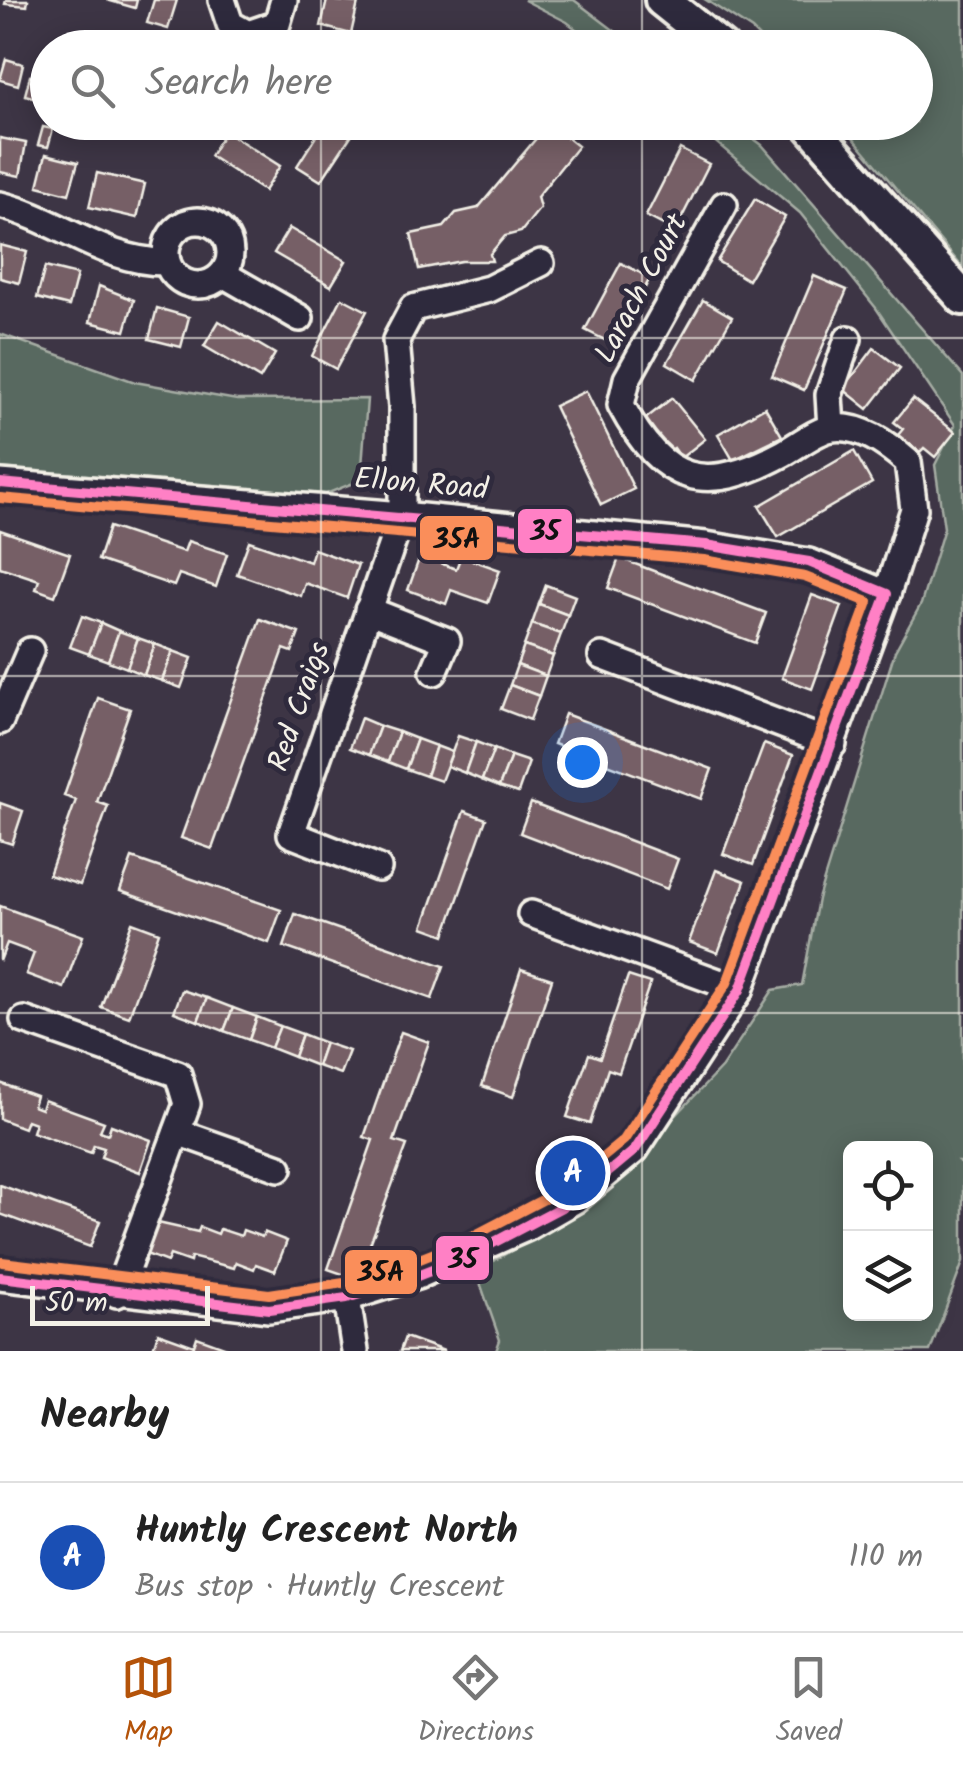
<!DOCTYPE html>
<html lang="en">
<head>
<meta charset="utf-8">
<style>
	:root { --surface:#fff; --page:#f6f6f6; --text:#222; --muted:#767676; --line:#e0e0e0; --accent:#b45309 }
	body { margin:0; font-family:Kalam,sans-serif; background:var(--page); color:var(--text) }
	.controls { position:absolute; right:30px; bottom:30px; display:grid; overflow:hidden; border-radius:15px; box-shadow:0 5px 25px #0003 }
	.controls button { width:90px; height:90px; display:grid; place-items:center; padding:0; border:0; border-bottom:2px solid var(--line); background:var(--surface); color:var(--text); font:50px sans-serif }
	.scale { position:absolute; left:30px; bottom:25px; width:180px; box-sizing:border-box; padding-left:10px; border:5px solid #f4f1e8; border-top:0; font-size:28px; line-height:35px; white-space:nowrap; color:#f4f1e8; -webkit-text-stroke:8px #2f2a3d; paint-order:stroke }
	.you { position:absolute; left:582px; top:762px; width:35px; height:35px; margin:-25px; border:8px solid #fff; border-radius:50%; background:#1a73e8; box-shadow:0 0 0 15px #1a73e833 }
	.badge { display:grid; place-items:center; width:65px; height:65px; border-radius:50%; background:var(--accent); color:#fff; font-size:32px; font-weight:700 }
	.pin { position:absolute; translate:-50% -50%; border:5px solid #fff; box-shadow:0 2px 10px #0006 }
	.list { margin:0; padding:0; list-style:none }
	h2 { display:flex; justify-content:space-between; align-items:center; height:130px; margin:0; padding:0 40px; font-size:42px }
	h2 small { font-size:32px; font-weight:400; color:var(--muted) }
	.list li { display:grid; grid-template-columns:65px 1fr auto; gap:30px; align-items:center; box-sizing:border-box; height:150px; padding:0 40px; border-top:2px solid var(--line) }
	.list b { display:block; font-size:38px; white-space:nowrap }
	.list p { margin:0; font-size:32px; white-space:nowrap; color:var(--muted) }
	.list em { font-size:32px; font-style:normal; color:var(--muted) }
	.icon { flex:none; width:55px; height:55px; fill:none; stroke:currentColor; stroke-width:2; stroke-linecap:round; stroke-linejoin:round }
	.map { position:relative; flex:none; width:963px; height:1351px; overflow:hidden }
	.search { position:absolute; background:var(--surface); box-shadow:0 5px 25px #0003; left:30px; right:30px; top:30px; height:110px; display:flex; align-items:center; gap:25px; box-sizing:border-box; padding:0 35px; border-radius:55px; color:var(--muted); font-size:38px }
	.sheet { height:280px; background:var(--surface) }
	nav { display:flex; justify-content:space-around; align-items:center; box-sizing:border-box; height:140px; border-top:2px solid var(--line); background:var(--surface); font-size:28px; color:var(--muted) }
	nav a { display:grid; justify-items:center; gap:5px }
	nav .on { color:var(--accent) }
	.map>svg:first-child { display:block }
	.green { fill:#596960; stroke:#a6ada4; stroke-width:2.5; fill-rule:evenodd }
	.building { fill:#765f66; stroke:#f4f1e8; stroke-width:2.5 }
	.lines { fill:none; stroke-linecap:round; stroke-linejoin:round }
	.minor-casing { stroke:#f4f1e8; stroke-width:32 }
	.major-casing { stroke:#f4f1e8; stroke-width:40 }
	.minor { stroke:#2f2a3d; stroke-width:25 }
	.major { stroke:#2f2a3d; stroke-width:32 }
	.bus-1-casing { stroke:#2f2a3d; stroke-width:18 }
	.bus-2-casing { stroke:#2f2a3d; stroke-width:18 }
	.bus-1 { stroke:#ff80c5; stroke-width:10 }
	.bus-2 { stroke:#fa8e5a; stroke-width:10 }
	.grid { fill:none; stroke:#f4f1e8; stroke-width:2.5; stroke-opacity:0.55 }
	.labels { text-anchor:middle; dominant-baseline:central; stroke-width:10; stroke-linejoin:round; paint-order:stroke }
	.street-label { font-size:30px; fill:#f4f1e8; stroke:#2f2a3d }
	.line-badge { stroke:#2f2a3d; stroke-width:4 }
	.pale-badge-label { font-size:28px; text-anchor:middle; font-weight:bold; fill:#111 }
</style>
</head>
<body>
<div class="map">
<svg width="963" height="1351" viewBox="0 0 963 1351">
	<rect width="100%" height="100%" fill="#3d3545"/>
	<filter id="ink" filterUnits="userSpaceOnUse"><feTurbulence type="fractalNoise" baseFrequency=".01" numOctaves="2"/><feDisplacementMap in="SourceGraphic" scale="20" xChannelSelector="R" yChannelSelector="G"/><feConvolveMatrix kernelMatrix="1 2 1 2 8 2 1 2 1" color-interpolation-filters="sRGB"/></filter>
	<g filter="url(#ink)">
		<g class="green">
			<polygon points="524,0 574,0 636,47 599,47 567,22"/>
			<polygon points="706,0 963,0 963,268 841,123 916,122 916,48 769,47 752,30"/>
			<path d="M693,123h40l29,22 201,231v786h-4l4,3v97l-33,89h-434l4,-11 -24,-69 115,-66 131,-138 51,-77 29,-5 16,-86 77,-248 26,-47 23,-76 -9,-63 20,-40 -79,-117 -76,-95zM850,1148h76v166h-76z"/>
			<polygon points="0,334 135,382 237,400 367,399 361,480 326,494 0,468"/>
		</g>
		<g class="building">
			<polygon points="6,0 28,0 27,6 5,4"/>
			<polygon points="107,0 137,0 135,8"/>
			<polygon points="154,0 177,0 168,29 147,23"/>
			<polygon points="327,0 358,3 351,34 321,26"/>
			<polygon points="6,59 23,64 18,85 0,80"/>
			<polygon points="30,76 48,81 43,100 25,95"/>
			<polygon points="325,122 347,122 356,128 321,181 297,166"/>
			<polygon points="549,123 578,146 537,197 540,208 521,232 505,236 490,254 492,261 461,261 419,269 411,234 444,227 456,213 478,208"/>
			<polygon points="43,127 53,129 48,147 38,145"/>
			<polygon points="225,131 280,166 264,191 210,156"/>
			<polygon points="0,138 26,143 20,176 0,172"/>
			<polygon points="680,149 709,164 675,231 646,216"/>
			<polygon points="46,154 78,162 69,194 38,186"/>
			<polygon points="97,173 145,184 137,218 89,207"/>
			<polygon points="755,199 785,217 748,280 717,261"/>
			<polygon points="289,228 346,261 331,286 274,253"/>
			<polygon points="0,245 27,252 19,283 0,278"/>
			<polygon points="621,263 650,278 615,345 585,330"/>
			<polygon points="45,267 77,275 69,306 37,298"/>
			<polygon points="814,276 847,290 804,390 772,376"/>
			<polygon points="99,286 134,300 125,331 90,322"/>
			<polygon points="342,298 367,311 336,369 312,356"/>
			<polygon points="703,300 732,317 696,380 667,363"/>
			<polygon points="157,308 189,317 181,347 149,339"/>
			<polygon points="219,321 275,354 260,379 204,346"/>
			<polygon points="874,348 900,368 868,409 843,389"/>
			<polygon points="586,391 634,489 601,505 554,406"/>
			<polygon points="672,398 705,439 681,458 674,448 669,451 644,420"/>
			<polygon points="913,399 955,432 935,457 924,448 920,452 898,435 903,429 894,422"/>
			<polygon points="765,407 782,436 733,460 718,434"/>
			<polygon points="854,451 872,483 778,537 759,506"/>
			<polygon points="109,527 184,552 188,541 227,554 216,587 179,574 174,586 98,560"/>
			<polygon points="0,530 70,554 55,596 36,589 39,580 0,567"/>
			<polygon points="249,541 310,562 314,549 358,565 347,598 305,583 301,596 237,574"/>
			<polygon points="420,556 456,569 461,556 500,570 488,603 451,590 446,604 408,590"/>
			<polygon points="619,558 766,613 755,643 608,588"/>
			<polygon points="546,585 575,596 568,615 539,604"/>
			<polygon points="812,595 842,606 812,689 782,678"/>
			<polygon points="539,604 568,615 561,634 532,624"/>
			<polygon points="82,616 101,623 89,654 70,647"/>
			<polygon points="260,619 299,633 292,652 284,649 212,849 181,838"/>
			<polygon points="101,623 119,631 108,661 89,654"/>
			<polygon points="532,624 561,634 553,656 524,646"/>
			<polygon points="119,631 138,638 127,668 108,661"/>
			<polygon points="138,638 155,644 144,675 127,668"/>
			<polygon points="155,644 173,651 162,681 144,675"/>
			<polygon points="524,646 553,656 546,676 517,665"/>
			<polygon points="173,651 192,658 181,688 162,681"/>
			<polygon points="517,665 546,676 539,696 510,685"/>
			<polygon points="510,685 539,696 530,720 501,709"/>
			<polygon points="98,698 130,709 97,802 108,806 80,885 49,875 76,800 64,796"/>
			<polygon points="565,714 712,769 701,799 554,744"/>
			<polygon points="361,718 380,726 369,755 350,748"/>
			<polygon points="380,726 399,732 388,762 369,755"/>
			<polygon points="399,732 417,739 406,769 388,762"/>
			<polygon points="458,736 476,742 465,773 447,766"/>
			<polygon points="417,739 436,746 426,776 406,769"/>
			<polygon points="476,742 494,749 482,780 465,773"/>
			<polygon points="764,744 793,755 753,865 723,854"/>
			<polygon points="436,746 452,752 441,781 426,776"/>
			<polygon points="494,749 511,756 499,787 482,780"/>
			<polygon points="511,756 529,762 518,793 499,787"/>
			<polygon points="0,803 23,811 12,844 0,840"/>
			<polygon points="531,803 678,859 667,889 520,833"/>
			<polygon points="464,811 486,819 445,935 423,927"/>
			<polygon points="132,858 281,910 269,943 120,891"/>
			<polygon points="716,870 745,881 718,953 689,942"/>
			<polygon points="0,906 83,936 64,988 26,974 34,953 7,943 0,961"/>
			<polygon points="295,914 444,966 432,999 284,947"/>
			<polygon points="132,922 159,932 129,1017 101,1007"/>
			<polygon points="521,969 552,979 513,1097 482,1086"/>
			<polygon points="628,976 650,983 619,1073 608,1069 590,1124 567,1117 589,1054 600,1058"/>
			<polygon points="182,990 207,998 198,1021 174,1012"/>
			<polygon points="207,998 233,1008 224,1031 198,1021"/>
			<polygon points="233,1008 257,1017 249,1040 224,1031"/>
			<polygon points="257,1017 280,1026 271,1048 249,1040"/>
			<polygon points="280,1026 302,1034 294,1057 271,1048"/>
			<polygon points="401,1032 429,1042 394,1141 407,1145 357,1279 328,1269 373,1140 364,1137"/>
			<polygon points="302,1034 325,1043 317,1066 294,1057"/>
			<polygon points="325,1043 349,1051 340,1074 317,1066"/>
			<polygon points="0,1083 36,1096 33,1106 41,1109 44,1100 104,1122 100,1131 108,1134 111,1125 151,1140 140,1172 101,1157 104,1148 94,1145 91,1153 32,1132 35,1123 27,1120 24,1128 0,1119"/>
			<polygon points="0,1185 100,1221 90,1247 0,1214"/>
			<polygon points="158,1223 198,1232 200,1227 218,1234 220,1229 241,1236 243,1230 262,1237 264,1232 287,1241 275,1271 256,1264 254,1269 236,1262 234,1268 191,1257 190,1262 170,1255 167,1262 146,1254"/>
			<polygon points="158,1333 194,1346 197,1337 235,1351 152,1351"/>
			<polygon points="405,1337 444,1351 400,1351"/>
		</g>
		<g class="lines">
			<g class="minor-casing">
				<g id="minor">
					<polyline points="222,0 230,24 248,34 277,24 284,0"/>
					<path d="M0,205c58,14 105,58 167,57"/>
					<circle cx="198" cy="253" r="32"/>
					<polyline points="223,274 300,318"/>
					<polyline points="831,428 829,395 848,339"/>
					<polyline points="0,483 402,515 706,545 809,562 887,594"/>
					<polyline points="368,610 447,641 434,672"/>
					<polyline points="602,656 833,744"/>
					<polyline points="0,721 30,651"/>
					<polyline points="378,868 291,834 402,515 402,407 396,340 413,308 489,289 541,263"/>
					<polyline points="531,914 740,990"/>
					<polyline points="24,1020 178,1074 187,1104 117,1294"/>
					<polyline points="177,1132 279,1168"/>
					<path d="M0,1277l269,32 78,-11 70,-22 111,-49 47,-27 60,-50 105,-160 7,-19 140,-377 27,-85 -6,-47c-20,-17 -47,-38 -76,-34 -15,2 -35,18 -48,25 -79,43 -121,31 -163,-48l6,-26 97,-174"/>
					<polyline points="347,1298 355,1351"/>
				</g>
			</g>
			<g class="major-casing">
				<g id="major">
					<polyline points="662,0 722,48"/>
					<polyline points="807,122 963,298"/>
				</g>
			</g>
			<use href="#minor" class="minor"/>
			<use href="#major" class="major"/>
			<g class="bus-1-casing">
				<polyline id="bus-1" points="0,483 706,545 809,562 887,594 740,990 635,1150 575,1200 466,1257 417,1276 347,1298 269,1309 0,1277"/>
			</g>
			<g class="bus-2-casing">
				<polyline id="bus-2" points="0,498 704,560 805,577 868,602 727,983 624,1140 567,1187 460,1243 412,1262 344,1283 269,1294 2,1262"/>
			</g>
			<use href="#bus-1" class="bus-1"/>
			<use href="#bus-2" class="bus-2"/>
		</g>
	</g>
	<path class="grid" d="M321,0v48M642,0v48M321,122v1229M642,122v1229M0,338h963M0,676h963M0,1013h963"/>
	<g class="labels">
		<g class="street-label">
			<text transform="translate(642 289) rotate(-62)">Larach Court</text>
			<text transform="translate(421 485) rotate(5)">Ellon Road</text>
			<text transform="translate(300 707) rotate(-71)">Red Craigs</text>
		</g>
	</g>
	<g class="line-badge">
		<rect x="516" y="507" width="58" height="48" rx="10" fill="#ff80c5"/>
		<rect x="418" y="514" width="77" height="48" rx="10" fill="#fa8e5a"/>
		<rect x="434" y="1234" width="57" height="48" rx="10" fill="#ff80c5"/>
		<rect x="343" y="1248" width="76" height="48" rx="10" fill="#fa8e5a"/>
	</g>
	<g class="pale-badge-label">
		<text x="545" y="540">35</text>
		<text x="457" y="548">35A</text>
		<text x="463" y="1268">35</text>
		<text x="381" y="1281">35A</text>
	</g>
</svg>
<div class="controls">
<button><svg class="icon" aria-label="locate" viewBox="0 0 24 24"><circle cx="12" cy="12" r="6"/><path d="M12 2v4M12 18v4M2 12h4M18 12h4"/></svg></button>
<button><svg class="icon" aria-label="layers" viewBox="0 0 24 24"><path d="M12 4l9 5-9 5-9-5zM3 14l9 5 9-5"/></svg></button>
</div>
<div class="scale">50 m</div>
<div class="you"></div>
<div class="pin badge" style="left:573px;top:1173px;background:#1a4fb4">A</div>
<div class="search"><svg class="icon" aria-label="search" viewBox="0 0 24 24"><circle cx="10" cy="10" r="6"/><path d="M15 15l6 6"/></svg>Search here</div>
</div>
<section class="sheet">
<h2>Nearby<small></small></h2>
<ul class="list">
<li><span class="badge" style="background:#1a4fb4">A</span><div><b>Huntly Crescent North</b><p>Bus stop · Huntly Crescent</p></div><em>110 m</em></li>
</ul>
</section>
<nav>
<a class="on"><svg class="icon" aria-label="map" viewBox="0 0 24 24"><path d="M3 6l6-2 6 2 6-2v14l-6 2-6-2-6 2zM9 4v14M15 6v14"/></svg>Map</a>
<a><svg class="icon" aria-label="directions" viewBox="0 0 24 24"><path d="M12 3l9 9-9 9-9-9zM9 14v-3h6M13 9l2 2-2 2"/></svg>Directions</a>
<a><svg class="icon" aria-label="saved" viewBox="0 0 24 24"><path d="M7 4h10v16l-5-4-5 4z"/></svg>Saved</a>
</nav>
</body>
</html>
